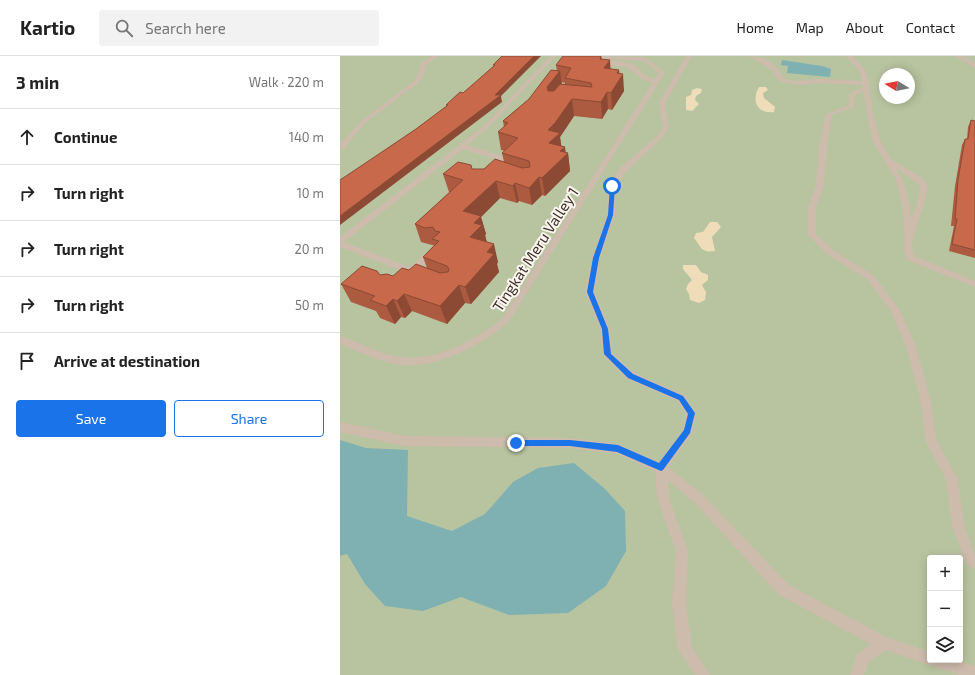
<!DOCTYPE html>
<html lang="en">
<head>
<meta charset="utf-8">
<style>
	:root { --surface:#fff; --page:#f2f2f2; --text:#222; --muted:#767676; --line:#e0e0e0; --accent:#1a73e8 }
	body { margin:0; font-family:"Exo 2",sans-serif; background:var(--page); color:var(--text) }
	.controls { position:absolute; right:12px; bottom:12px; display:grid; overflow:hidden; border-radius:4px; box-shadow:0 2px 10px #0003 }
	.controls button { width:36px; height:36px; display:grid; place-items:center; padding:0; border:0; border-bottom:1px solid var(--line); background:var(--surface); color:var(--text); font:20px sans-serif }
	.compass { position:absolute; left:539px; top:12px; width:36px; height:36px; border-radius:50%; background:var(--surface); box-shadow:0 2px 10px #0003; rotate:280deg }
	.stop { position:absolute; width:12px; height:12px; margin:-9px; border:3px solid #1a73e8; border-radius:50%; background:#fff }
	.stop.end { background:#1a73e8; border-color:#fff; box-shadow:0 1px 4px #0008 }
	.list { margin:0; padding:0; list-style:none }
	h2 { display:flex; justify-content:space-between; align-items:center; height:52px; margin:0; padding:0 16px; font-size:17px }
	h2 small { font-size:13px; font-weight:400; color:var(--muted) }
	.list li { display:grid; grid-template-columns:26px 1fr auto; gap:12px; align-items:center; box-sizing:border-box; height:56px; padding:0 16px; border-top:1px solid var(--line) }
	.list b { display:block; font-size:15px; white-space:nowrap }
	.list em { font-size:13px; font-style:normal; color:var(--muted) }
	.actions { display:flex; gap:8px; padding:12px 16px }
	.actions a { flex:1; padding:9px 0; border:1px solid var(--accent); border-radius:4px; text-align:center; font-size:14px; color:var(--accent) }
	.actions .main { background:var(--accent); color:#fff }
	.icon { flex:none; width:22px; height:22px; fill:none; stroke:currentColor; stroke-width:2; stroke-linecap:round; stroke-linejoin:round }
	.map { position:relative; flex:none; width:635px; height:619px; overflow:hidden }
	header { display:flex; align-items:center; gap:24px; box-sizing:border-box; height:56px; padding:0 20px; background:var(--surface); border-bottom:1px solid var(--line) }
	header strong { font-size:19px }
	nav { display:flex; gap:22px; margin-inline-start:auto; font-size:14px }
	.search { width:280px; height:36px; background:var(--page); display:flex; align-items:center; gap:10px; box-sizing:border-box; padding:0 14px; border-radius:4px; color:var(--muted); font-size:15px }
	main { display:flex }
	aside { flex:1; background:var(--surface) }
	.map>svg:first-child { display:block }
	.green { fill:#b8c4a0; fill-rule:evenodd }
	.sand { fill:#efdcb8 }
	.water { fill:#7fb0b2 }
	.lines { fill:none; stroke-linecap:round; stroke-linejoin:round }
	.minor { fill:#cdbbac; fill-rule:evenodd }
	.wall { fill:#ac5a40; fill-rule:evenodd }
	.shaded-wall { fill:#8c4a34 }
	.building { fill:#c8694b; stroke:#8c4a34 }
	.route { fill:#1a73e8 }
	.labels { text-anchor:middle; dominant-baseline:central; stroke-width:4; stroke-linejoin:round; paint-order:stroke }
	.street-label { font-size:15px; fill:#3b302b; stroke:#fbf5ee }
</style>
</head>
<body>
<header>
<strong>Kartio</strong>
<div class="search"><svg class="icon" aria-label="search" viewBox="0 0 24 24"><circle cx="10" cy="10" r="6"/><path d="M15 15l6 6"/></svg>Search here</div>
<nav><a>Home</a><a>Map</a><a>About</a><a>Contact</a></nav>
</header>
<main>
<aside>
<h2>3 min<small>Walk · 220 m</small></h2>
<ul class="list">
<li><svg class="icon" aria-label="ahead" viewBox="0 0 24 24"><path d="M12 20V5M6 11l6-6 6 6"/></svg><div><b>Continue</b></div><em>140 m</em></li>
<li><svg class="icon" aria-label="right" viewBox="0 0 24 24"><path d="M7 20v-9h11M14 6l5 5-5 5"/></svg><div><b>Turn right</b></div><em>10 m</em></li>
<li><svg class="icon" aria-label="right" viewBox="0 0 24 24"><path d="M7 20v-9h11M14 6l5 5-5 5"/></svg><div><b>Turn right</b></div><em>20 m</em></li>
<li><svg class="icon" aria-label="right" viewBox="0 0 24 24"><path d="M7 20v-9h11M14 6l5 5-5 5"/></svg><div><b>Turn right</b></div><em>50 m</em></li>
<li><svg class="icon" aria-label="arrive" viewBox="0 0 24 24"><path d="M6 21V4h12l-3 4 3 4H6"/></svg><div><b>Arrive at destination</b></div></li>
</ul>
<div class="actions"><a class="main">Save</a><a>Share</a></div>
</aside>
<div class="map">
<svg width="635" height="619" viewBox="0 0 635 619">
	<rect width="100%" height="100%" fill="#f4ebe1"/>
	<path class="green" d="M0,0h635v619h-635zM545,18h24v24h-24zM590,502h30v102h-30z"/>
	<g class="sand">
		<path d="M419,31h7l2,3 -5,3 1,5 11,9 -1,5c-17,2 -23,-11 -15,-25z"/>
		<polygon points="357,32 362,33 361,37 356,40 355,44 359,48 352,55 346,54 346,41 351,39 352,34"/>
		<path d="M370,166h7l4,5 -9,10 3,14c-14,2 -13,-3 -21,-13l2,-5 7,-1z"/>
		<polygon points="343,209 356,209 361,216 368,219 368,224 362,229 366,236 365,244 359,247 350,244 349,238 346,233 348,228 352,224 343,213"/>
	</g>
	<g class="water">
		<polygon points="442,4 482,10 491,13 490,21 447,17 448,10 441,9"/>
		<polygon points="0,384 26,392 68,394 67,460 112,475 145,458 173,426 198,412 234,407 265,433 285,455 286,495 266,530 228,557 169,559 121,541 83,555 45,550 25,528 7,498 0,500"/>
	</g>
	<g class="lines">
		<g class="minor">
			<polygon points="91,0 98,0 86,9 84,18 78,27 24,68 3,94 0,94 0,88 20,66 74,25 78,18 81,7"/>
			<polygon points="210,0 216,0 148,72 127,89 169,102 169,106 162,112 156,112 155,110 161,105 123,93 4,186 70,211 90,193 96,193 97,195 96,197 77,215 76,218 68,221 65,220 64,218 65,216 0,191 0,181 144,70"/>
			<path d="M245,0l60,1 20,16 -157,250c-28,22 -66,44 -104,42 -22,-2 -44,-13 -64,-21v-8c19,6 36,16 55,20 38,8 78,-15 107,-37l151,-237 -10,-2 -16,-13 -24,-2 -9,-5 3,-2zM258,2l46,3 15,12 -4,6c-12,-2 -13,-9 -23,-15 -8,-4 -24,-2 -34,-6z"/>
			<polygon points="346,0 352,0 325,47 329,71 322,82 288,114 276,130 275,159 260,202 255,236 270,273 272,297 295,317 345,339 356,357 352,378 328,411 364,440 449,529 546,581 590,596 590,604 616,604 635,610 635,619 619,619 545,594 528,607 524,619 510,619 517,598 531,588 439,539 356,448 328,424 329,442 348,495 346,548 352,591 370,619 355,619 338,593 332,548 336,495 317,442 315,415 277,398 230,392 65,390 0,376 0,366 65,380 230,382 278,388 319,406 343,374 346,358 337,345 287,323 264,301 260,273 245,236 252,202 267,159 268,130 282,110 317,80 323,71 319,47"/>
			<path d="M409,0c10,0 22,4 28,12 4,4 4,10 10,11 10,4 21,0 31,0 15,0 30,1 44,2l-2,-9 -14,-16h6l13,14 3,7 4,32 9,33 10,17 30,18 7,9c-1,22 -21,50 -14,70l61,25v6l-68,-27 -3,-9 1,-11 -3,-36 -6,-24 -23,-38 -7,-33 -2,-18 -10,5v11l-22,8 -5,31 -3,39 -8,22v27l17,16 40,25 27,35 16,37 13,46 8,48 21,38 6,47 11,29v14l-8,-4 -15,-39 -6,-46 -20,-38 -7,-49 -13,-46 -15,-36 -24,-32 -40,-25 -19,-19v-28l8,-22 3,-39 7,-32 23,-9v-11l14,-7v-2l-45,-2 -17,2 -19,-3 -5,-4 -5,-8zM556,112l19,13 5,5 -3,18 -6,16c-1,-19 -5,-36 -15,-52z"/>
			<polygon points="615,0 622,0 635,7 635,12"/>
		</g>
	</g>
	<g class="wall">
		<path d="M261,0l1,3 8,10 10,5 4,17 -12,19 -4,-1 -6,10 -28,-3 -14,21 1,9 4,7h3l2,18 -25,25 -3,-1 -10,10 -13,-4 -2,2 -17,-5 -19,19 5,17 -1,1 2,7 11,20 -1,2 2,8 -28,32 -6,-1 -18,21 -35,-13 -7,7 -4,-1 -6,7 -15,-6 -4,-7 -25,-9 -10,-18 39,-9 13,1 16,-6 18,-2 -4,-11 11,-12h-2l-11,-3 -6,-18 35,-32h-1l-6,-18 29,-5h12l20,-7 -2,-9 3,-2 -4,-1 -3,-18 6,-5 -1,-6 26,-22 28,-28 -1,-6zM222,26l3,1v1h-3z"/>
		<polygon points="631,64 635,65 635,202 609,195 614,170 611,170 615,130 622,89 625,83 627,83 628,71"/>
	</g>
	<g class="shaded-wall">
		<polygon points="194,0 201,0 161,40 162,46 0,169 0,160 155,39"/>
		<polygon points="270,4 271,21 264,12"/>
		<polygon points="279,14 280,23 283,18 284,35 272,54 271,37 277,17"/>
		<polygon points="220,15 222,32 210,48 207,31"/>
		<polygon points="267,36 268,53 262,63 261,46"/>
		<polygon points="232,43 234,60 220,81 222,94 225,91 226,99 228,97 230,115 205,140 202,122 212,104 208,74"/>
		<polygon points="199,121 202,139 192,149 189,132"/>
		<polygon points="156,125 160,142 141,161 146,178 145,179 147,187 135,199 123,155"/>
		<polygon points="175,127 179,145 177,147 173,130"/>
		<polygon points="154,188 158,206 157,208 159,216 131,248 125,231 147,196"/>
		<polygon points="119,229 125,247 107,268 100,250"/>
		<polygon points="64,238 72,255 65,262 57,245"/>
		<polygon points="53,243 61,261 55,268 46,250"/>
	</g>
	<g class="building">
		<polygon points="162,0 194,0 155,39 161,39 0,160 0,124 24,108 76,73 108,49 106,49 120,36 123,37 155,9 153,9"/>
		<polygon points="223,0 261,0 260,3 270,4 264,12 279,14 277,17 283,18 271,37 267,36 261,46 232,43 215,67 208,74 220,77 209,87 225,91 220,95 228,97 202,122 199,121 189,132 175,127 173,130 156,125 123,155 141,160 134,167 142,169 130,181 154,188 147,196 154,198 125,231 119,229 100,250 64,238 57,245 53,243 46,250 30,244 35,240 1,228 22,210 37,215 40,219 47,218 53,220 62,212 69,214 76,208 100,217 108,216 109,213 107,210 83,201 99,185 92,183 100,176 95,175 93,171 85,172 75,168 123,124 103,118 118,106 131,109 132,113 144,113 155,103 182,112 190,111 189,105 162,97 178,82 158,76 168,67 163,65 189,43 211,14 220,15 207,31 208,35 214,35 220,28 252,31 251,27 225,22 231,12 216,9"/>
		<polygon points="631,64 635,65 635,194 612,188 617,163 615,163 618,124 625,83 628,83"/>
	</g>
	<polygon class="route" points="272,129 275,130 273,159 259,202 253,236 268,273 271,298 293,318 343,340 355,357 350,377 323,414 321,415 277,396 230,390 176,390 172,387 176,384 230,384 278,389 319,407 344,374 348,358 339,344 288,322 264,298 262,273 247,236 253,202 268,159 270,130"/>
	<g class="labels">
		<g class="street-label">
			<text transform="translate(195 193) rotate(-57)">Tingkat Meru Valley 1</text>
		</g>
	</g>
</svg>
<div class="controls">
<button>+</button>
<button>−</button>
<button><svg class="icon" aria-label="layers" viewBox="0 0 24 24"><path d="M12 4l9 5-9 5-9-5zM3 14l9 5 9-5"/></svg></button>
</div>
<svg class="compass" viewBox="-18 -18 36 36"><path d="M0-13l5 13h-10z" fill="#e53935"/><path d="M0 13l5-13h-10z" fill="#767676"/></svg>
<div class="stop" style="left:272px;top:130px"></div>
<div class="stop end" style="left:176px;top:387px"></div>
</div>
</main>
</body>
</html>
